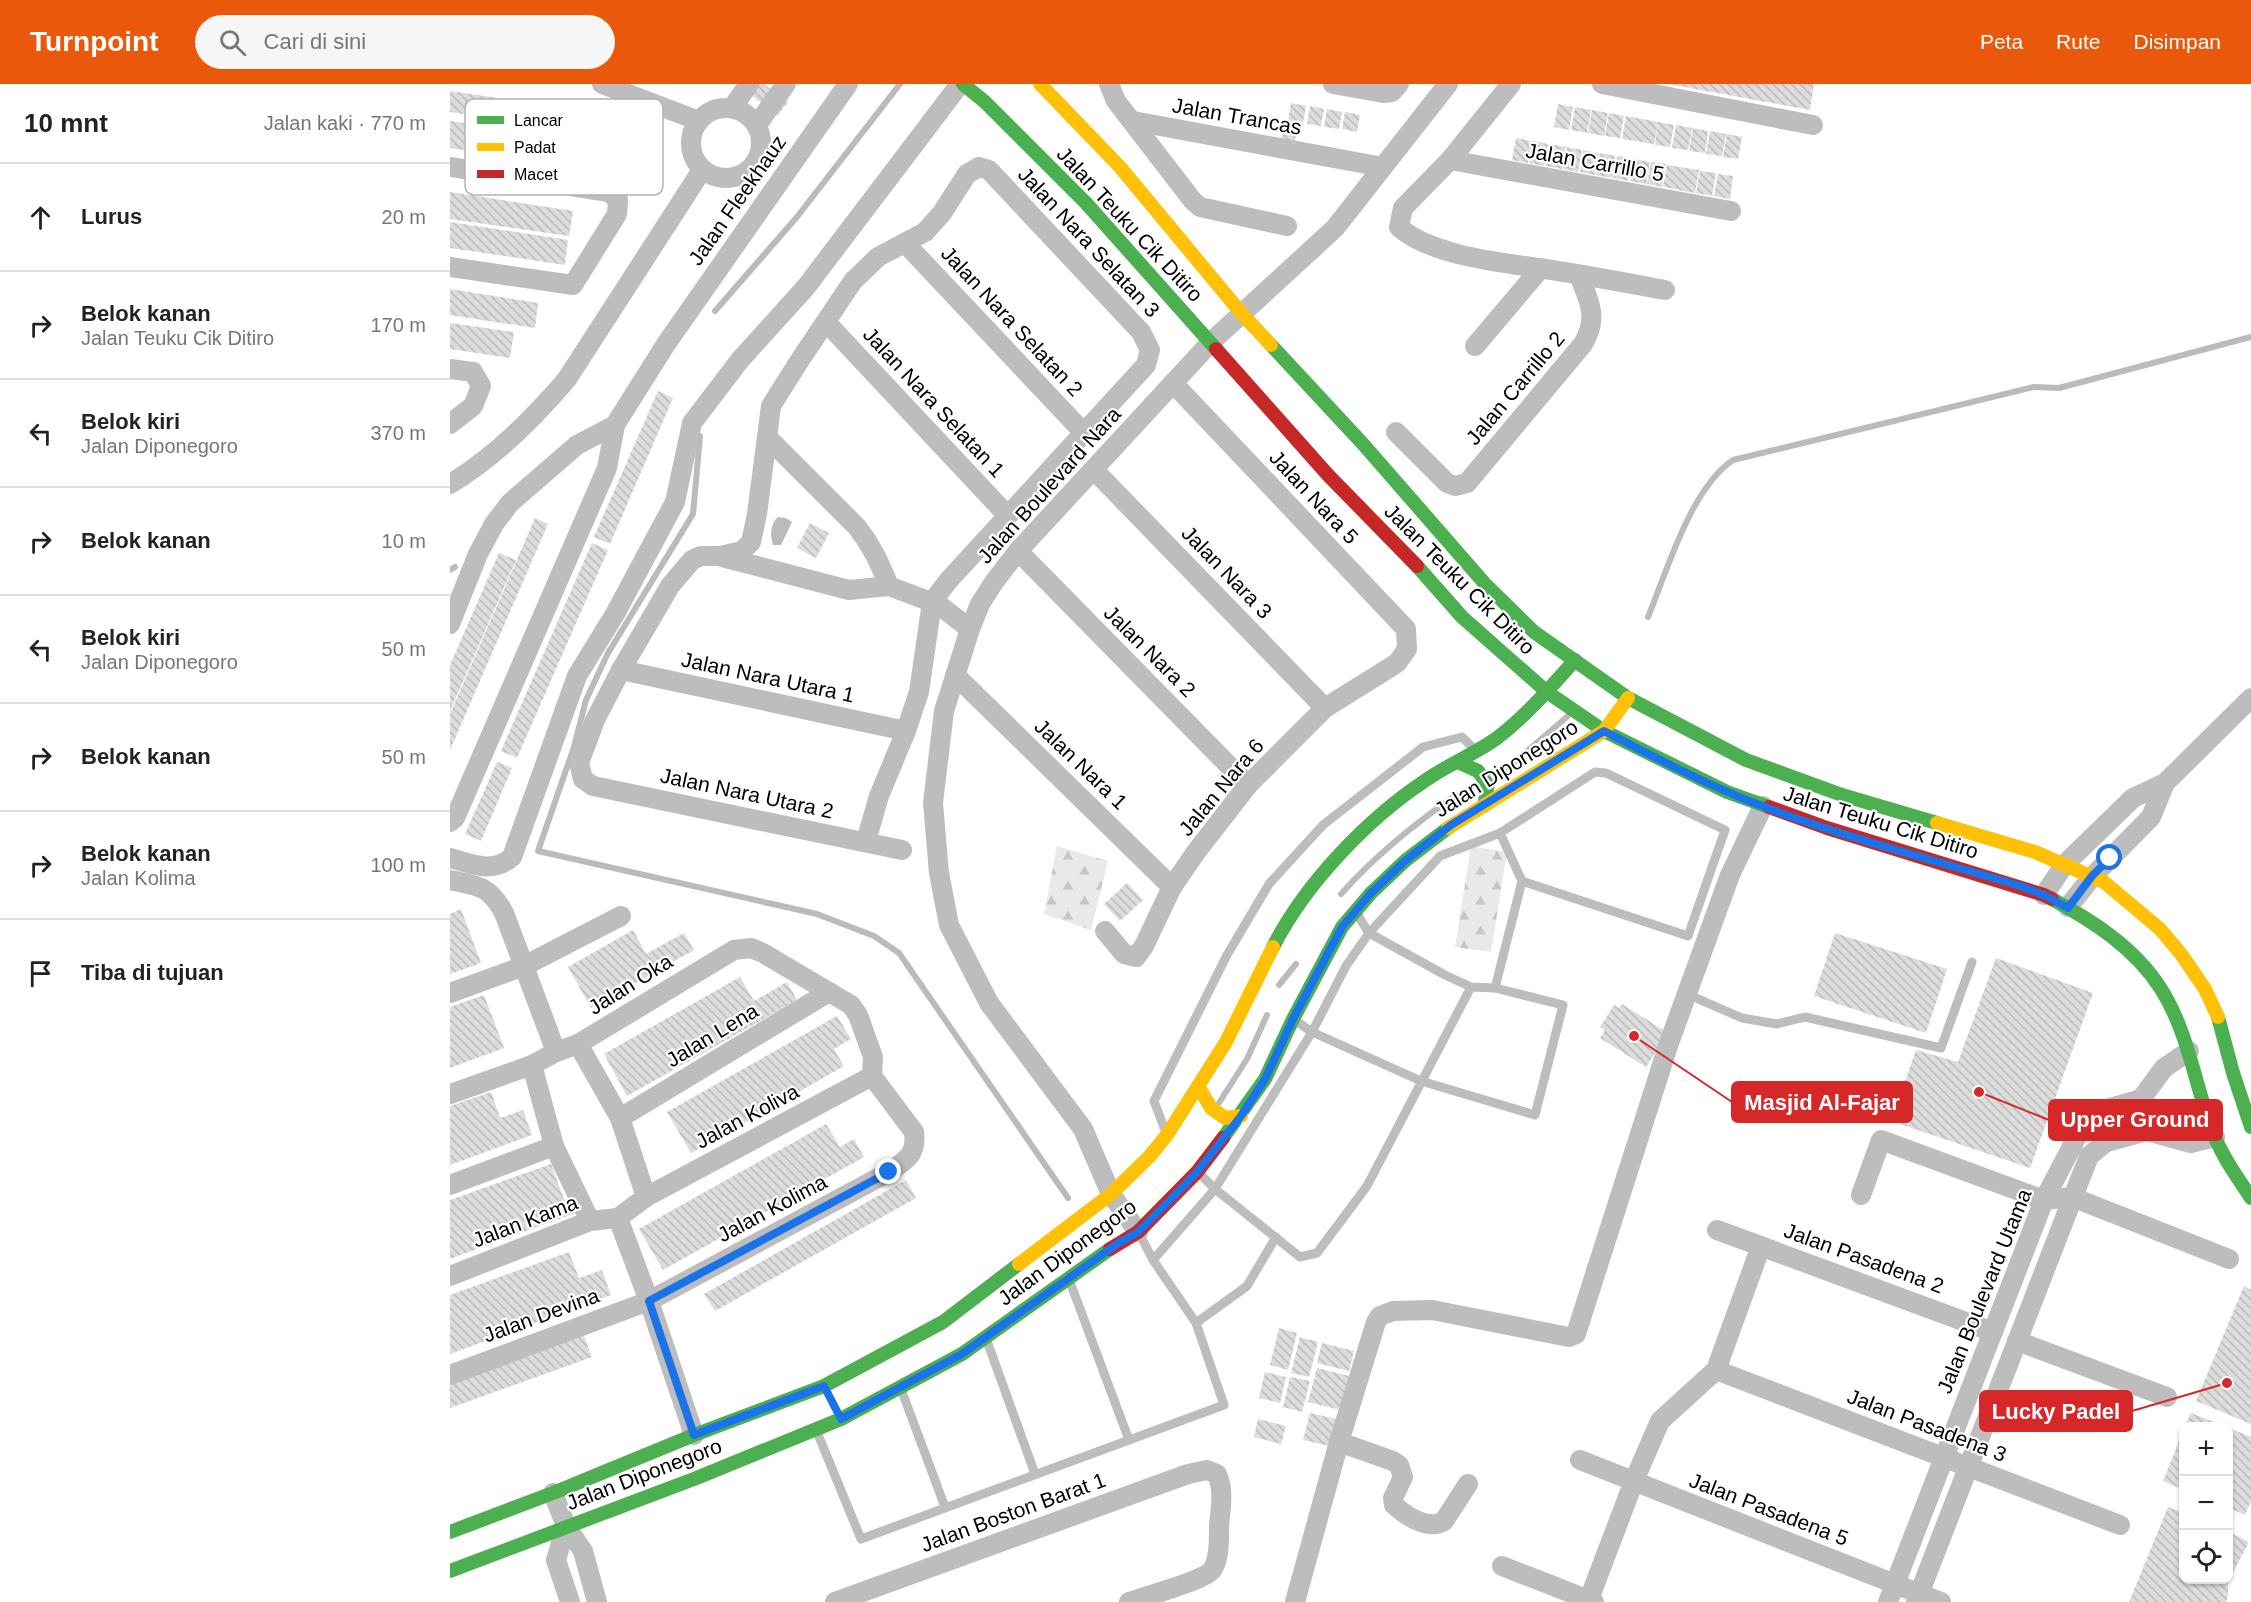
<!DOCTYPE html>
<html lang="id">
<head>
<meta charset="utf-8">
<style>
	:root { --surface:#fff; --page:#f6f6f6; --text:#222; --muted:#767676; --line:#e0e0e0; --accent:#ea580c }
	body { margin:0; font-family:Arial,sans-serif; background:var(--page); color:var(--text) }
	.controls { position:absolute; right:18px; bottom:18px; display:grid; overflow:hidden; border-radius:12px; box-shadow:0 2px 4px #0004 }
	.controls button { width:54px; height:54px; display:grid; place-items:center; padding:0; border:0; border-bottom:2px solid var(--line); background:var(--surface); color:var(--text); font:30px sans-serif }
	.stop { position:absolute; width:18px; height:18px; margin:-14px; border:4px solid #1a73e8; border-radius:50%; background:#fff }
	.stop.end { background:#1a73e8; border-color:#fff; box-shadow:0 2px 6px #0008 }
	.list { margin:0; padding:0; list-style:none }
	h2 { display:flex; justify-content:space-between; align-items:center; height:78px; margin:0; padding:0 24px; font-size:26px }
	h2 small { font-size:20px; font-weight:400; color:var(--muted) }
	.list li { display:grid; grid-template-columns:39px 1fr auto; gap:18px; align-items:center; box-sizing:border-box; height:108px; padding:0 24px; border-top:2px solid var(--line) }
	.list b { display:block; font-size:22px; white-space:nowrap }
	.list p { margin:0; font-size:20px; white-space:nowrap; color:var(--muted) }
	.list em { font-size:20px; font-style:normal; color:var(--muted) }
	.icon { flex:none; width:33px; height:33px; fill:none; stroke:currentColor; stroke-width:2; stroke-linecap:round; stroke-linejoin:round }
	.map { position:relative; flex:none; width:1801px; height:1518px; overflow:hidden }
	header { display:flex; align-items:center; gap:36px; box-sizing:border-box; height:84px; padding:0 30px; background:var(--accent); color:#fff }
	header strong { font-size:28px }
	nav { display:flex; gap:33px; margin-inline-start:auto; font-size:21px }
	.search { width:420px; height:54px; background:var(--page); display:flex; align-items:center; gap:15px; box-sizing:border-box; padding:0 21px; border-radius:33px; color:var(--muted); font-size:22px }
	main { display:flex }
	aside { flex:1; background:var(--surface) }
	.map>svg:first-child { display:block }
	.forest { fill:url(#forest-firs) }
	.water { fill:#bbb }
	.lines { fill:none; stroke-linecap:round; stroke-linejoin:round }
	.stream { stroke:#bbb; stroke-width:6 }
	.building { fill:url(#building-back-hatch) }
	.lane { stroke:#bdbdbd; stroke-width:9 }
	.street { stroke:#bdbdbd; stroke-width:20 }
	.fast { stroke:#4caf50; stroke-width:14 }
	.slow { stroke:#ffc107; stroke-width:14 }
	.jam { stroke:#c62828; stroke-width:14 }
	.route { stroke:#1a73e8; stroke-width:8 }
	.labels { text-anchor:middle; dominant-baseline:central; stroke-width:4.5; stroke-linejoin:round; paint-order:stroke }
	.street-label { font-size:21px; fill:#000; stroke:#fff }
	.key { fill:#fff; stroke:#b2b2b2; stroke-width:1.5 }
	.key-label { font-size:16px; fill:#000 }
	.leader { fill:none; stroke:#d62828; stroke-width:2 }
	.callout-dot { fill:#d62828; stroke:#fff; stroke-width:2 }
	.callout { fill:#d62828; stroke:#d62828; stroke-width:2 }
	.callout-label { font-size:22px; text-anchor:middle; font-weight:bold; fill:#fff }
</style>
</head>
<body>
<header>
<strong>Turnpoint</strong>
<div class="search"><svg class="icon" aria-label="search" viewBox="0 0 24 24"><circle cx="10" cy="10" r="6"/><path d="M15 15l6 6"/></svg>Cari di sini</div>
<nav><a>Peta</a><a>Rute</a><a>Disimpan</a></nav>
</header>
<main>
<aside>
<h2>10 mnt<small>Jalan kaki · 770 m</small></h2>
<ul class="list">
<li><svg class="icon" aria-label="ahead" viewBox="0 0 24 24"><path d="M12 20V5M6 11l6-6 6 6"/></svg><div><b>Lurus</b></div><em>20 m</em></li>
<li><svg class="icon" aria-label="right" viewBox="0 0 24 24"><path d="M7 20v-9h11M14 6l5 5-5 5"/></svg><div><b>Belok kanan</b><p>Jalan Teuku Cik Ditiro</p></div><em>170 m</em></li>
<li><svg class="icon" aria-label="left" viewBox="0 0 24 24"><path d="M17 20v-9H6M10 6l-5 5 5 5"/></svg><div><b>Belok kiri</b><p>Jalan Diponegoro</p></div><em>370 m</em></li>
<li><svg class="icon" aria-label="right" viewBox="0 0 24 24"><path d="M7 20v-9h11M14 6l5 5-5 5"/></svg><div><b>Belok kanan</b></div><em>10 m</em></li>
<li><svg class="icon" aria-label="left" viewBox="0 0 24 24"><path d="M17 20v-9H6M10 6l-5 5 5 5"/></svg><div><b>Belok kiri</b><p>Jalan Diponegoro</p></div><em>50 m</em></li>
<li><svg class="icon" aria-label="right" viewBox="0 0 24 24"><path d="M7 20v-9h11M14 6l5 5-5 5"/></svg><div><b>Belok kanan</b></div><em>50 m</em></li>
<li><svg class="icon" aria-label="right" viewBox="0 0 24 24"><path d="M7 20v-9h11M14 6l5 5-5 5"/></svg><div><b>Belok kanan</b><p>Jalan Kolima</p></div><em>100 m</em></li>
<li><svg class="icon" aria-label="arrive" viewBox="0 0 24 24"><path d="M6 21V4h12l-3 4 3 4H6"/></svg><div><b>Tiba di tujuan</b></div></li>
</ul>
</aside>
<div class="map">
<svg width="1801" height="1518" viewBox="0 0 1801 1518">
	<defs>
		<pattern id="forest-firs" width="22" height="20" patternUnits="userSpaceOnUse" patternTransform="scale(1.5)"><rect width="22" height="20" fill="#e9e9e9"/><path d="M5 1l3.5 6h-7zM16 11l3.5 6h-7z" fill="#c6c6c6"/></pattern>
		<pattern id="building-back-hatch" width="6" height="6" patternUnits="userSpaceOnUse" patternTransform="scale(1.5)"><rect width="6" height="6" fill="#dcdcdc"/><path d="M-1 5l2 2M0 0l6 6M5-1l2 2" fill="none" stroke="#bbb"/></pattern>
	</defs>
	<rect width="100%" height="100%" fill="#fff"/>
	<g class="forest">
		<polygon points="607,762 658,777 641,846 594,830"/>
		<polygon points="1021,762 1057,768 1041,868 1005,863"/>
	</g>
	<path class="water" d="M328,433l8,1 6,4 -11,23h-8c-3,-9 -3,-21 5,-28z"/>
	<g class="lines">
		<g class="stream">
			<polyline points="265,227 347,133 450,0"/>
			<polyline points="250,352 243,430 158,569 136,616 124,663 88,767 367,830 424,852 449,869 618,1114"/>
			<polyline points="0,486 5,483"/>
			<path d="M1198,533c19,-46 43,-129 85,-157l301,-73 25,1 192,-51"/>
			<polyline points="1056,685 1118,632"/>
			<path d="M891,810c34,-38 70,-67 112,-97"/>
			<polyline points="829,901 846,880"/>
			<polyline points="769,1019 797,975 817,931"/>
		</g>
	</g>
	<g class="building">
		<polygon points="286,0 314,0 338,18 328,31"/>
		<polygon points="1218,0 1364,0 1360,26"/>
		<polygon points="0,7 90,20 86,41 0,28"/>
		<polygon points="841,19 856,22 853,39 838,37"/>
		<polygon points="1108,20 1123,23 1119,46 1104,43"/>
		<polygon points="860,22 874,25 871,42 857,40"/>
		<polygon points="1125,23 1141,26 1137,49 1121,46"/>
		<polygon points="877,25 892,28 889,45 874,43"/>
		<polygon points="1142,26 1158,29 1154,52 1138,49"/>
		<polygon points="895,28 910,31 907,48 892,45"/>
		<polygon points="1159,29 1174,32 1170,54 1155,52"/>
		<polygon points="1176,32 1208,38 1204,60 1172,55"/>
		<polygon points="0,37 189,66 185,91 0,64"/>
		<polygon points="834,38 848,40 845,58 831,55"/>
		<polygon points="1208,38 1224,41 1220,63 1205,61"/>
		<polygon points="1226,41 1242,44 1238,66 1222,64"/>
		<polygon points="1243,44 1258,47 1255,69 1239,67"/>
		<polygon points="1260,47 1276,50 1272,72 1256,70"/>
		<polygon points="1277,50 1292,53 1288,75 1273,73"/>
		<polygon points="1066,54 1082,57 1078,79 1062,76"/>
		<polygon points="1083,57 1098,60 1094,82 1079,79"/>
		<polygon points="1100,60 1116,63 1112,85 1096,82"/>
		<polygon points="1117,63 1132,66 1128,88 1113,85"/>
		<polygon points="1133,66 1149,69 1145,91 1130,88"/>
		<polygon points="1150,69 1165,72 1162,94 1146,91"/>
		<polygon points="1167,72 1182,75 1178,97 1163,94"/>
		<polygon points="1184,75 1200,78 1196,100 1180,97"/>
		<polygon points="1201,78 1216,80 1212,103 1197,100"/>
		<polygon points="1217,81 1249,86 1245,109 1213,103"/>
		<polygon points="1250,87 1266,89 1262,112 1246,109"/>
		<polygon points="1268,90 1283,92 1280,115 1264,112"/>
		<polygon points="0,108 123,127 119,152 0,135"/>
		<polygon points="0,138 118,156 115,181 0,164"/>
		<polygon points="0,205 88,219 85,244 0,231"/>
		<polygon points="0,239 64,248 60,274 0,265"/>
		<polygon points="208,307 223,314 160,460 144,453"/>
		<polygon points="85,434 98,440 0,666 0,630"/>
		<polygon points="360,439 379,449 366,474 347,464"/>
		<polygon points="142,459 158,466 67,674 51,667"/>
		<polygon points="49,469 66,476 0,627 0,581"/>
		<polygon points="47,678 62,684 31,757 15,750"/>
		<polygon points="677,799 693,816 670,837 654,820"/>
		<polygon points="11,825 31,879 0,890 0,830"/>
		<polygon points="183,846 196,870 234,849 244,866 141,924 118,883"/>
		<polygon points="1385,849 1497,885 1476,949 1364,912"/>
		<polygon points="1546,874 1643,909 1580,1084 1441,1037 1466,966 1508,978"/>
		<polygon points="290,893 304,917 337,898 347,916 177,1012 154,970"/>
		<polygon points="34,911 54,964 0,984 0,923"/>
		<polygon points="1172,920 1218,949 1196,983 1150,954 1155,946 1150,943 1164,921 1169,924"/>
		<polygon points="387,932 401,955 384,965 394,982 241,1069 217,1028"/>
		<polygon points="41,1008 50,1034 73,1026 82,1051 0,1081 0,1022"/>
		<polygon points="376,1040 390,1063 404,1055 414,1073 213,1186 189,1145"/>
		<polygon points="101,1080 120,1131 0,1175 0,1116"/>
		<polygon points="456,1096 466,1114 265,1227 254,1210"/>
		<polygon points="119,1168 129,1194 152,1186 161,1211 0,1270 0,1211"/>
		<polygon points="1794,1202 1801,1206 1801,1340 1746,1317"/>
		<polygon points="829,1244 847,1249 838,1286 820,1281"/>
		<polygon points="132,1247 142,1273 0,1324 0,1295"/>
		<polygon points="850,1253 868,1258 859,1293 841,1289"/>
		<polygon points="872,1259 904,1267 899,1287 867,1279"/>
		<polygon points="867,1284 899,1292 891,1326 858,1318"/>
		<polygon points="815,1288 836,1293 830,1319 809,1314"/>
		<polygon points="840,1293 860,1297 852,1328 833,1323"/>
		<polygon points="860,1329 890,1336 884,1363 853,1356"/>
		<polygon points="1741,1329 1774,1342 1735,1342"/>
		<polygon points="808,1335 836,1342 831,1360 804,1353"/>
		<polygon points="1779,1344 1801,1353 1801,1417 1795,1431 1779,1424"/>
		<polygon points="1733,1347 1734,1347 1734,1406 1713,1397"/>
		<polygon points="1718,1423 1734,1429 1734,1496 1779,1496 1779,1448 1799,1458 1778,1498 1778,1512 1776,1518 1679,1518"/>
	</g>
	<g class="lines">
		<g class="lane">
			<polyline points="1050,749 1072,797"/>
			<polyline points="1237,910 1292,934 1327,940 1355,933 1491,964 1522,878"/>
			<polyline points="846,937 862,948 971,997 1085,1031 1113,921 1045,904 1021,903 995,891 919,849 907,830"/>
			<polyline points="715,1046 704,1017 777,871 819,800 873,741 973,663 1012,653 1024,665"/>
			<polyline points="749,1089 765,1105 850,1173 867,1169 917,1102 1021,903"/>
			<polyline points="703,1176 765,1105 862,948 896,882 919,849 990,772 1050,749 1145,688 1156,689 1275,746 1238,852 1072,797 1045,904"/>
			<polyline points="620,1198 679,1356"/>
			<polyline points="746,1239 797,1202 826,1153"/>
			<polyline points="537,1257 585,1390"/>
			<polyline points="451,1305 495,1423"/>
			<polyline points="367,1348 411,1455 774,1321 746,1239 703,1176 690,1151"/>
		</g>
		<g class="street">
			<polyline points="152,0 249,37"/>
			<polyline points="659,0 666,17 743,117 750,123 837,142"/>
			<polyline points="883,0 933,9 942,8 949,0"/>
			<path d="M1061,0l-61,76 -47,48 -4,19c33,30 109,36 153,43 38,6 75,13 113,20"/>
			<polyline points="1152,0 1363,41"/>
			<circle cx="276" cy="59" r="35"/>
			<polyline points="282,24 299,0"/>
			<polyline points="683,37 933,83"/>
			<polyline points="307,41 336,0"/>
			<polyline points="1000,76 1281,127"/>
			<polyline points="0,83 159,108 168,116 167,130 123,201 0,183"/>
			<polyline points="455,159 634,349"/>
			<polyline points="376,238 558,432"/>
			<polyline points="1025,262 1091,184"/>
			<polyline points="0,285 23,288 31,302 23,322 0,340"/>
			<path d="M946,348l51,51 8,3 12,-3 116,-139c16,-27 6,-43 -4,-69"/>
			<path d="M317,353l90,90c15,19 23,37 32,59"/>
			<polyline points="644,386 875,624"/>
			<path d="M0,400c45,-27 83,-65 117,-105l135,-209"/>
			<polyline points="568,467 798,701"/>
			<polyline points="272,473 399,506 439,502 489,521 520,545"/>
			<polyline points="0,540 28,470 44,440 60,419 127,361 165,341"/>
			<polyline points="171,586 456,647"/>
			<polyline points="505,591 722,803"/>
			<polyline points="0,738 5,734 157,384 165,341 216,260 398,0"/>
			<polyline points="416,757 429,712 456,647 469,608 482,518 498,497 696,281 700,266 691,248 539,86 529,83 517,90 492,129 475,148 428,173 403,197 348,279 321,322 307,430 301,458 292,467 270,472 251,472 242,476 220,502 171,586 145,636 129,679 133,695 143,702 452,766"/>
			<path d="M0,774c23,6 42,16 62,-1l65,-181 38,-62 60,-112 17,-79 48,-63 66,-73 154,-203"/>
			<path d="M0,796c28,6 39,5 54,33l52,139"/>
			<polyline points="1594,811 1615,780 1683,714 1715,699 1801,614"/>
			<polyline points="1618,823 1642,793 1701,733 1715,699"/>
			<polyline points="655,847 674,870 686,873 694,862 722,803 746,768 798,701 875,624 947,579 957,565 956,545 723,299"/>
			<polyline points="0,909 74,882 171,832"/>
			<polyline points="128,960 170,1034 196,1113"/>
			<polyline points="82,981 104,1062 140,1137"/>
			<path d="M0,1010l82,-29 24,-13 22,-8 156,-94 17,-2 12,5 88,52 7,10 15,42 -1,19 42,56c3,23 -8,28 -25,40l-240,129 -199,74"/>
			<polyline points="170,1034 379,908"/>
			<polyline points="0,1101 104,1062"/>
			<polyline points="1411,1111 1431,1056 1594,1116 1622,1113 1779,1175"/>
			<polyline points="168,1134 196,1113 422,992"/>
			<polyline points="168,1134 199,1217 244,1351"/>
			<polyline points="1267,1146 1543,1248"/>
			<polyline points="688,1148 661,1110 633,1045 539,919 499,841 489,789 483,719 494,627 520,545 530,520 544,498 568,467 761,258 885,144 998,0"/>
			<polyline points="0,1192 140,1137 168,1134"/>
			<polyline points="1567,1257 1717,1313"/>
			<polyline points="1266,1286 1670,1441"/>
			<path d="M889,1358l54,19 6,4 4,12 -10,21 1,7c12,11 35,26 50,16l24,-37"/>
			<polyline points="1130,1376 1491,1518"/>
			<polyline points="103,1409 116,1442 133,1467 147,1518"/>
			<polyline points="116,1442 106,1476 120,1518"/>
			<polyline points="1052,1482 1144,1518"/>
			<path d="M385,1518l353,-128 19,-4 10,4c7,16 4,34 2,51 0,14 1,34 -7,45 -7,10 -68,27 -83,32"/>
			<polyline points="845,1518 889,1358 926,1238 930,1232 943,1227 982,1226 1119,1253 1126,1250 1219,959 1280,791 1313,722"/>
			<polyline points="1138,1518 1184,1397 1210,1337 1266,1286 1311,1162"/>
			<polyline points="1438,1518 1594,1116 1633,1041 1649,1027 1691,1015 1714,984 1739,967"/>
			<polyline points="1466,1518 1639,1072 1656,1058 1697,1047 1741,1059 1765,1053"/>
		</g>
		<g class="fast">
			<polyline points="513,0 535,18 636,119 766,265"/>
			<polyline points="821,261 913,360 1036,501 1084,548 1178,614 1296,676 1392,711 1487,739"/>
			<polyline points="967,482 1012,533 1097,608 1154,647 1277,708 1319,723"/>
			<polyline points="1008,678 1028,687 1038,701 1034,722"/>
			<path d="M1602,815c41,22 83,49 109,90 28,44 34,98 53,146 9,23 24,43 37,63"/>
			<path d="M823,863c32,-63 94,-128 153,-167 23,-16 49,-26 71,-42 29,-22 54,-51 78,-78"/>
			<polyline points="1768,933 1783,989 1801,1043"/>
			<polyline points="773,1054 815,995 843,935 892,843 921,809 956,776 998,744"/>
			<polyline points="0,1448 103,1409 244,1351 374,1302 493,1238 569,1180"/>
			<polyline points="0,1487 244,1395 391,1335 512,1270 660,1165"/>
		</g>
		<g class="slow">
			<polyline points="590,0 670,83 792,230 821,261"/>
			<polyline points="1487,739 1585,768 1654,798 1710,845 1731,870 1755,905 1768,933"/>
			<polyline points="998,744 1154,647 1178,614"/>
			<polyline points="748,1002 761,1024 775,1034 791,1032"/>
			<polyline points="569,1180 661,1110 699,1073 717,1051 776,958 823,863"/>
		</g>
		<g class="jam">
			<polyline points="766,265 878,391 967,482"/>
			<polyline points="1319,723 1377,744 1594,811 1602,815"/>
			<polyline points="660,1165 688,1148 747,1088 773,1054"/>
		</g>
	</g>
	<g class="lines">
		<path class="route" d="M439,1088l-240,129 45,134 130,-49 17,33 121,-65 155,-110 21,-12 31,-31 28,-29 44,-56 24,-37 28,-60 49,-92 29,-34 35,-33 45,-35 153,-94c52,27 103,54 158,75 84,32 172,54 258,80l24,9 24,13 24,-32 18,-18"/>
	</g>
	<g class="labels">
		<g class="street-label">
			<text transform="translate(787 32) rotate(10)">Jalan Trancas</text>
			<text transform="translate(1145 78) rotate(10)">Jalan Carrillo 5</text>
			<text transform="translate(287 116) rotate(-55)">Jalan Fleekhauz</text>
			<text transform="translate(680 140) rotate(47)">Jalan Teuku Cik Ditiro</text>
			<text transform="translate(639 158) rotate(47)">Jalan Nara Selatan 3</text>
			<text transform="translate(562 237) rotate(47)">Jalan Nara Selatan 2</text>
			<text transform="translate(1065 304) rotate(-50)">Jalan Carrillo 2</text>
			<text transform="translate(484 318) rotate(47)">Jalan Nara Selatan 1</text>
			<text transform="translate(599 401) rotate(-48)">Jalan Boulevard Nara</text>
			<text transform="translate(864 413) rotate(47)">Jalan Nara 5</text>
			<text transform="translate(777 488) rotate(46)">Jalan Nara 3</text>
			<text transform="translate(1010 495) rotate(45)">Jalan Teuku Cik Ditiro</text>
			<text transform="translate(700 567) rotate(45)">Jalan Nara 2</text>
			<text transform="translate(318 593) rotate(12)">Jalan Nara Utara 1</text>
			<text transform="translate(631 680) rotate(44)">Jalan Nara 1</text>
			<text transform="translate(1056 684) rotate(-32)">Jalan Diponegoro</text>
			<text transform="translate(771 703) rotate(-50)">Jalan Nara 6</text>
			<text transform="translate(297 709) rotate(12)">Jalan Nara Utara 2</text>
			<text transform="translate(1431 738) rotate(17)">Jalan Teuku Cik Ditiro</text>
			<text transform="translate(180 900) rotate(-32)">Jalan Oka</text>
			<text transform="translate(262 951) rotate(-31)">Jalan Lena</text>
			<text transform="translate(297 1032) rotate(-28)">Jalan Koliva</text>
			<text transform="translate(322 1124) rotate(-28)">Jalan Kolima</text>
			<text transform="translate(75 1137) rotate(-21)">Jalan Kama</text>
			<text transform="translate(617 1168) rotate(-36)">Jalan Diponegoro</text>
			<text transform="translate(1414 1174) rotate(20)">Jalan Pasadena 2</text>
			<text transform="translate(1534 1207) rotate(-68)">Jalan Boulevard Utama</text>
			<text transform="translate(91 1231) rotate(-20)">Jalan Devina</text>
			<text transform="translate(1477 1341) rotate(21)">Jalan Pasadena 3</text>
			<text transform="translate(194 1390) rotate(-21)">Jalan Diponegoro</text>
			<text transform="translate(1319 1425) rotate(21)">Jalan Pasadena 5</text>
			<text transform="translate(563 1428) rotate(-20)">Jalan Boston Barat 1</text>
		</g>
	</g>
	<rect x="15" y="15" width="198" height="96" rx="9" class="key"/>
	<rect x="27" y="32" width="27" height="8" fill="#4caf50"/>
	<rect x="27" y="59" width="27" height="8" fill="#ffc107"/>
	<rect x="27" y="86" width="27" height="8" fill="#c62828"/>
	<g class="key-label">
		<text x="64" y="42">Lancar</text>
		<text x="64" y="69">Padat</text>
		<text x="64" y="96">Macet</text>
	</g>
	<path class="leader" d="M1184 952L1282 1018M1529 1008L1599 1036M1777 1299L1682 1327"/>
	<g class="callout-dot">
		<circle cx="1184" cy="952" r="6"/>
		<circle cx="1529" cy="1008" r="6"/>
		<circle cx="1777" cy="1299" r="6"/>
	</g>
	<g class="callout">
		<rect x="1282" y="998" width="180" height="40" rx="6"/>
		<rect x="1599" y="1016" width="173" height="40" rx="6"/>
		<rect x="1530" y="1307" width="152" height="40" rx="6"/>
	</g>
	<g class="callout-label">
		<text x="1372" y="1026">Masjid Al-Fajar</text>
		<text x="1685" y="1043">Upper Ground</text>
		<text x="1606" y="1335">Lucky Padel</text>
	</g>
</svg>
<div class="controls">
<button>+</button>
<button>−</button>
<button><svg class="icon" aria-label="locate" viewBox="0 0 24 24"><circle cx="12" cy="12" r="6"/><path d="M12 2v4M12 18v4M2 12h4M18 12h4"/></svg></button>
</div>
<div class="stop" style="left:1660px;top:774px"></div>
<div class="stop end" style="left:439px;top:1088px"></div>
</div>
</main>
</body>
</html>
